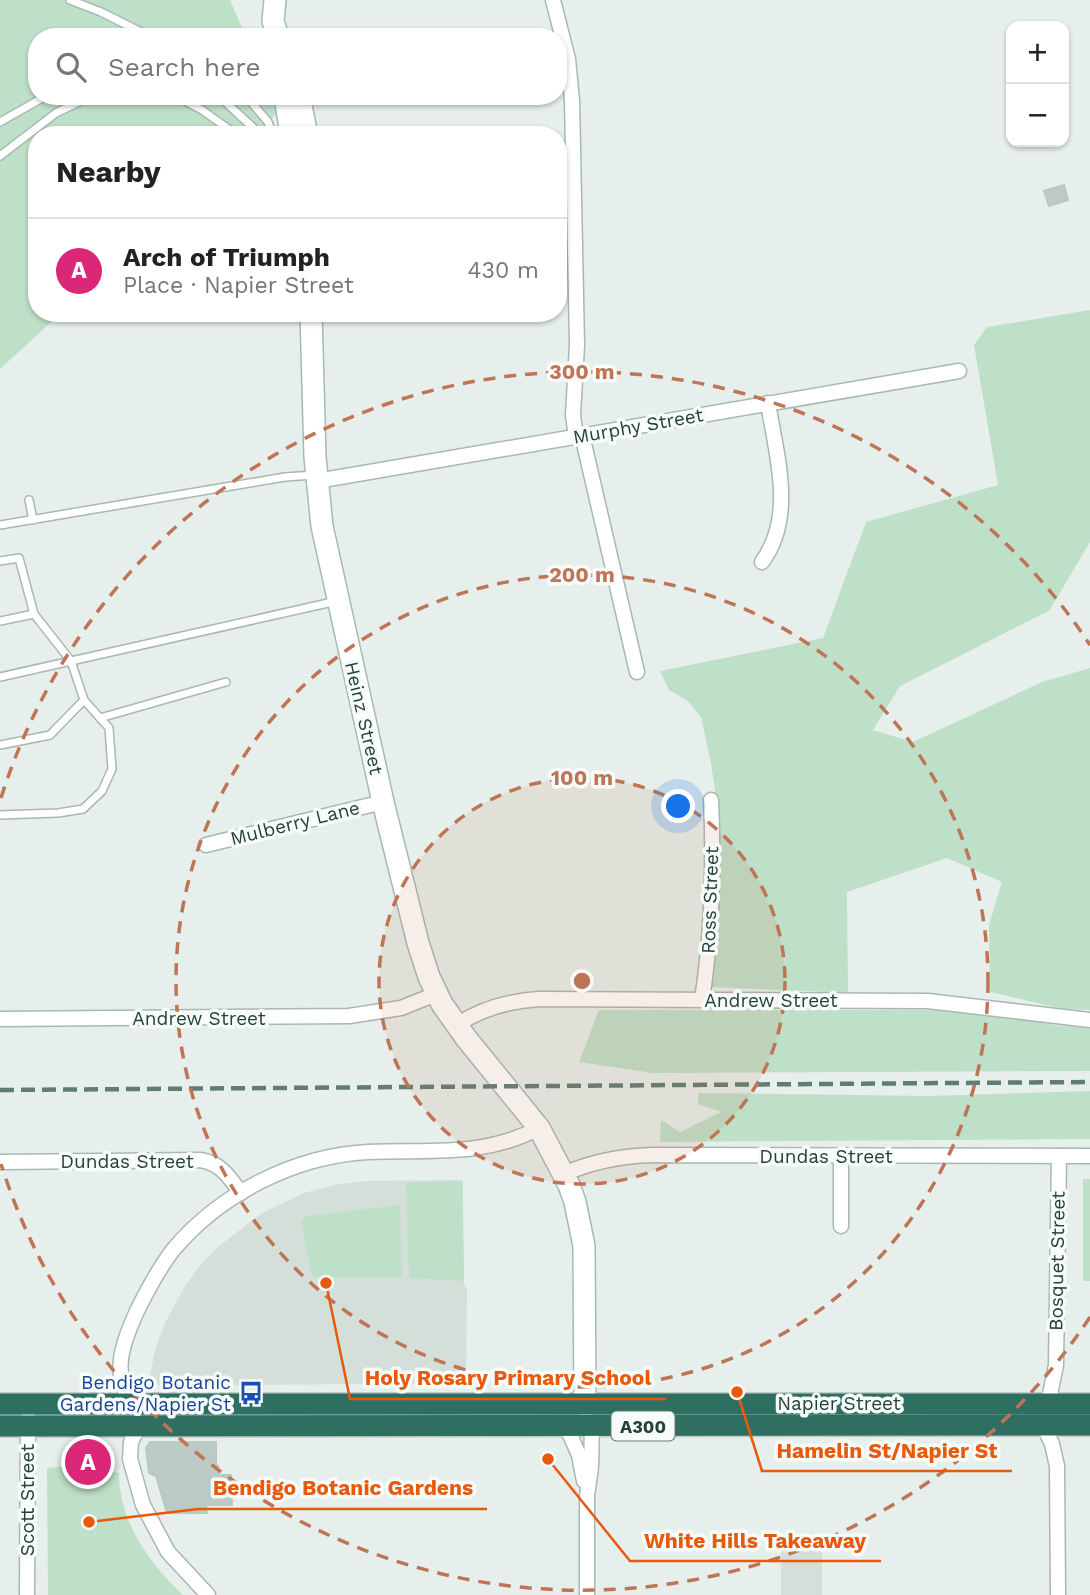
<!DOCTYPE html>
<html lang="en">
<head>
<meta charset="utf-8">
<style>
	:root { --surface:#fff; --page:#f6f6f6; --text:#222; --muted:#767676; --line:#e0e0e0; --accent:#db2777 }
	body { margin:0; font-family:"Work Sans",sans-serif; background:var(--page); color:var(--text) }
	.controls { position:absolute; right:21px; top:21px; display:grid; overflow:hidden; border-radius:14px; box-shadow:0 2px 5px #0004 }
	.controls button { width:63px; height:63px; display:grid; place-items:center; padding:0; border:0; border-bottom:2px solid var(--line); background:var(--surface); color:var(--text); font:35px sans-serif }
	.you { position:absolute; left:679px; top:807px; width:24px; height:24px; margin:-18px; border:5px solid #fff; border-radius:50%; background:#1a73e8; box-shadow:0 0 0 10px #1a73e833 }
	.badge { display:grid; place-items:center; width:46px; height:46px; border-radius:50%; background:var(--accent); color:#fff; font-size:23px; font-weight:700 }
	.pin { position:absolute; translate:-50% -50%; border:4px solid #fff; box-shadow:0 2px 7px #0006 }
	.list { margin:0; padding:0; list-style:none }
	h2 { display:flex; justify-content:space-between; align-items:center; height:91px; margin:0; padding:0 28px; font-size:30px }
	h2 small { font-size:23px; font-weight:400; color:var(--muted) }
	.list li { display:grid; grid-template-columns:46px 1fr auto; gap:21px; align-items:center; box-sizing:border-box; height:105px; padding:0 28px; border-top:2px solid var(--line) }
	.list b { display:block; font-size:26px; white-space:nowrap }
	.list p { margin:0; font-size:23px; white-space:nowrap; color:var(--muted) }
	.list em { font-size:23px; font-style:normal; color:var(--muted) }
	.icon { flex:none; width:38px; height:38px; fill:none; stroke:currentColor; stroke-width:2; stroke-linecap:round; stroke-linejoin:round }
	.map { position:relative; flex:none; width:1090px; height:1595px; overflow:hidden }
	.search { position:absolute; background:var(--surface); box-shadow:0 2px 5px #0004; left:28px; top:28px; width:539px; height:77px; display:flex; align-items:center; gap:18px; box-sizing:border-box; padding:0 24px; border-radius:28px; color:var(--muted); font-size:26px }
	.panel { position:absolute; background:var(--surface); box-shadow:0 2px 5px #0004; left:28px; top:126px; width:539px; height:196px; border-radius:28px }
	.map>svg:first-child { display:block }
	.built { fill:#d4dfda }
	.green { fill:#bfe0c8 }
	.building { fill:#bbcac4; stroke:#b8c9c2; stroke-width:2 }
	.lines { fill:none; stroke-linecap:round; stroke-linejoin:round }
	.lane-casing { stroke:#a8b8b2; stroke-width:10 }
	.street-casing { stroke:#a8b8b2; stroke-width:17 }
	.secondary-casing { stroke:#a4bbb3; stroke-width:24 }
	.highway-casing { stroke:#c2cac8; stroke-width:24 }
	.lane { stroke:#fff; stroke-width:7 }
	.street { stroke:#fff; stroke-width:14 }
	.secondary { stroke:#fff; stroke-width:21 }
	.highway { stroke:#2f6f62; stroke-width:21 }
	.rail { stroke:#5f7d75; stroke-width:4.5; stroke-dasharray:14 7; stroke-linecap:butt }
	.ring { fill:none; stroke:#c07456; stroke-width:3.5; stroke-dasharray:12 9 }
	.labels { text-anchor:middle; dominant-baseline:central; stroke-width:7; stroke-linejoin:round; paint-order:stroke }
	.shield { fill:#f7fbf9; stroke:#637a73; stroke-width:2 }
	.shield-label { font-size:18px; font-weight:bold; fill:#24423a }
	.street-label { font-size:19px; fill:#24423a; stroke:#f7fbf9 }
	.transit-label { font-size:19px; fill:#164399; stroke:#f7fbf9; text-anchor:end }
	.centre { fill:#c07456; stroke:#f7fbf9; stroke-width:3.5 }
	.ring-label { font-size:21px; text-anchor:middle; font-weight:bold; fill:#c07456; stroke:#f7fbf9; stroke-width:7; stroke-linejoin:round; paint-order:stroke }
	.leader { fill:none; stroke:#e8590c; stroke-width:2.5 }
	.callout-dot { fill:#e8590c; stroke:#f7fbf9; stroke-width:2.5 }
	.callout-label { font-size:21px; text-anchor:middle; font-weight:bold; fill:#e8590c; stroke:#f7fbf9; stroke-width:7; stroke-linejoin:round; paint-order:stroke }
</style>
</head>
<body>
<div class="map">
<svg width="1090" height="1595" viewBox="0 0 1090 1595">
	<rect width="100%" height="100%" fill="#e6efeb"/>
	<g class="built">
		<polygon points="463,1180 464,1284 467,1289 466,1383 154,1386 149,1381 155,1350 165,1323 185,1286 202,1263 219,1246 262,1213 304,1193 334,1185 365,1181"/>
		<rect x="781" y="1549" width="41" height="46"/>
	</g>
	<g class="green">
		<polygon points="0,0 230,0 246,37 37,37 37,96 271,96 278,112 256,135 37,135 37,313 61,313 0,369"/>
		<polygon points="1090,310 1090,542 1049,611 900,686 873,730 913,742 1042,682 1090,668 1090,1010 1063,1009 990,992 989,925 1002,882 947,858 847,892 848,993 711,987 717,901 718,812 711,763 701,717 688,701 669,690 660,671 823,638 866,522 998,485 974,345 987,327"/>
		<polygon points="599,1010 939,1010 1017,1018 1058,1026 1090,1027 1090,1071 653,1073 579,1062"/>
		<polygon points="1090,1091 1090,1139 660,1142 661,1120 680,1132 721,1112 698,1104 698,1093 929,1096"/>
		<rect x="1083" y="1179" width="7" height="102"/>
		<polygon points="462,1181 464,1281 409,1278 406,1182"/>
		<polygon points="400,1205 402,1277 312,1277 301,1221 306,1216"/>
		<path d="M82,1465l37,8c0,49 31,91 64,122h-135l-1,-127z"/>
	</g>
	<g class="building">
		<polygon points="1064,185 1068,200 1049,206 1044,191"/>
		<polygon points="150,1442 216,1442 216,1465 218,1466 219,1475 231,1475 232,1505 206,1505 207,1513 167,1513 156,1476 149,1473 146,1448"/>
	</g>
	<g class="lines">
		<g class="lane-casing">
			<g id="lane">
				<polyline points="70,0 101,12 151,37"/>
				<polyline points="176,96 202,110 237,135"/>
				<polyline points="219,96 261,135"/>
				<polyline points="246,96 268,122 273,135"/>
				<polyline points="0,122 46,96"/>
				<polyline points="0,156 56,113 91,96"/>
				<polyline points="29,500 33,520"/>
				<polyline points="0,525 285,477 314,475"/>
				<polyline points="0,561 19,558 34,614 71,661 84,700 109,728 112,769 102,791 83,809 58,813 0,815"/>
				<polyline points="0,621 34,614"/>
				<polyline points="0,677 337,601"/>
				<polyline points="100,718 226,682"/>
				<polyline points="0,745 50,735 84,700"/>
			</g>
		</g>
		<g class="street-casing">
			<g id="street">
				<polyline points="553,0 568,59 572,100 577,345 573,415 576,437"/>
				<polyline points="582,435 637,672"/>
				<polyline points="317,481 959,371"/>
				<path d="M762,562c34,-46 14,-108 6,-159"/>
				<polyline points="206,845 383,802"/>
				<path d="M702,1000c10,-66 12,-134 9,-200"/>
				<polyline points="0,1019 349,1016 401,1008 436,994"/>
				<path d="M457,1025c25,-17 51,-24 82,-26l389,2 162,19"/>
				<polyline points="841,1156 841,1226"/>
				<path d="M0,1162l200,-2c21,3 29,17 41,33"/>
				<path d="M564,1174c29,-13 57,-18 88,-19l438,1"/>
				<path d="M133,1404c-23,-30 -10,-63 5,-95 10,-20 21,-41 35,-59 47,-56 121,-94 195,-98 61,-3 114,6 171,-24"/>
				<polyline points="1048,1404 1056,1365 1059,1156"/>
				<polyline points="1043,1425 1052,1444 1057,1466 1058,1595"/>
				<polyline points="139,1426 131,1442 130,1459 143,1505 168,1552 208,1595"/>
				<polyline points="566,1426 579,1455 584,1481"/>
				<polyline points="27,1595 28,1418"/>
				<polyline points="587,1595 587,1496 591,1467 592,1426"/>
			</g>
		</g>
		<g class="secondary-casing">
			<g id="secondary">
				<polyline points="275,0 273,21 278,37"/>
				<polyline points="285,96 291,135"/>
				<polyline points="299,96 307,135"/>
				<polyline points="311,313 315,457 322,526 383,802 418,943 429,977 442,1004 466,1038 539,1128 569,1185 575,1202 584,1246 585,1406"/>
			</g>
		</g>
		<g class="highway-casing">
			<g id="highway">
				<polyline points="0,1404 1090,1404"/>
				<polyline points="0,1426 1090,1425"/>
			</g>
		</g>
		<use href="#lane" class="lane"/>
		<use href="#street" class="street"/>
		<use href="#secondary" class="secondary"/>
		<use href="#highway" class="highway"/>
		<polyline class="rail" points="0,1090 1090,1082"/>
	</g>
	<circle cx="582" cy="981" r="203" fill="#c07456" fill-opacity=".12"/>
	<g class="ring">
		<circle cx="582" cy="981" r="203"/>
		<circle cx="582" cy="981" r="406"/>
		<path d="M1090 1317A609 609 0 0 1 1 1164M1 798A609 609 0 0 1 1090 645"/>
	</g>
	<defs>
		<g id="bus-bare" transform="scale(1.89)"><path d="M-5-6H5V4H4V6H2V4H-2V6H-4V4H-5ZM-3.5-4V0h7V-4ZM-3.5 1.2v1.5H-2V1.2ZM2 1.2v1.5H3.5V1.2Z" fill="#1a4fb4" stroke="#f7fbf9" stroke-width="2.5" paint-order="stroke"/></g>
	</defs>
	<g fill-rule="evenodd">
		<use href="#bus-bare" x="251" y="1393"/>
	</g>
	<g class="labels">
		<rect class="shield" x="611.5" y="1411.5" width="63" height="29" rx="5"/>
		<g class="shield-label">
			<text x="643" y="1426">A300</text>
		</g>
		<g class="street-label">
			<text transform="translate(638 426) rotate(-10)">Murphy Street</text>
			<text transform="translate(364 718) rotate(77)">Heinz Street</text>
			<text transform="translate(295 823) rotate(-14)">Mulberry Lane</text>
			<text transform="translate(710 900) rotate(-88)">Ross Street</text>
			<text x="771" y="1000">Andrew Street</text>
			<text x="199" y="1018">Andrew Street</text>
			<text x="826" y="1156">Dundas Street</text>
			<text x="127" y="1161">Dundas Street</text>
			<text transform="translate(1057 1261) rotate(-89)">Bosquet Street</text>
			<text x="839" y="1403">Napier Street</text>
			<text transform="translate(27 1500) rotate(-90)">Scott Street</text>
		</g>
		<g class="transit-label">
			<text x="231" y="1382">Bendigo Botanic<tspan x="231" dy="22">Gardens/Napier St</tspan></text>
		</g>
	</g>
	<circle cx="582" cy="981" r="10" class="centre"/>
	<g class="ring-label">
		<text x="582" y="379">300 m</text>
		<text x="582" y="582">200 m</text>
		<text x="582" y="785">100 m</text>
	</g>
	<path class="leader" d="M326 1283L350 1399H666M737 1392L762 1471H1012M89 1522L198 1509H487M548 1459L630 1561H881"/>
	<g class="callout-dot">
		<circle cx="326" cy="1283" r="7"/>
		<circle cx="737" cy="1392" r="7"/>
		<circle cx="89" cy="1522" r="7"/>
		<circle cx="548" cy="1459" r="7"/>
	</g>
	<g class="callout-label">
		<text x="508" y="1385">Holy Rosary Primary School</text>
		<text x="887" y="1458">Hamelin St/Napier St</text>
		<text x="343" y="1495">Bendigo Botanic Gardens</text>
		<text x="755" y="1548">White Hills Takeaway</text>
	</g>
</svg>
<div class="controls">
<button>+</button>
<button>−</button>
</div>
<div class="you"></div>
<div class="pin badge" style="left:88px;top:1462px">A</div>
<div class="search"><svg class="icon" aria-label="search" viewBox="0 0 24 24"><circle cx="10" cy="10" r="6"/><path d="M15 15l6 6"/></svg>Search here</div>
<section class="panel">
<h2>Nearby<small></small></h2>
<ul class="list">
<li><span class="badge">A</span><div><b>Arch of Triumph</b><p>Place · Napier Street</p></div><em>430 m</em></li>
</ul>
</section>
</div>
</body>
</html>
